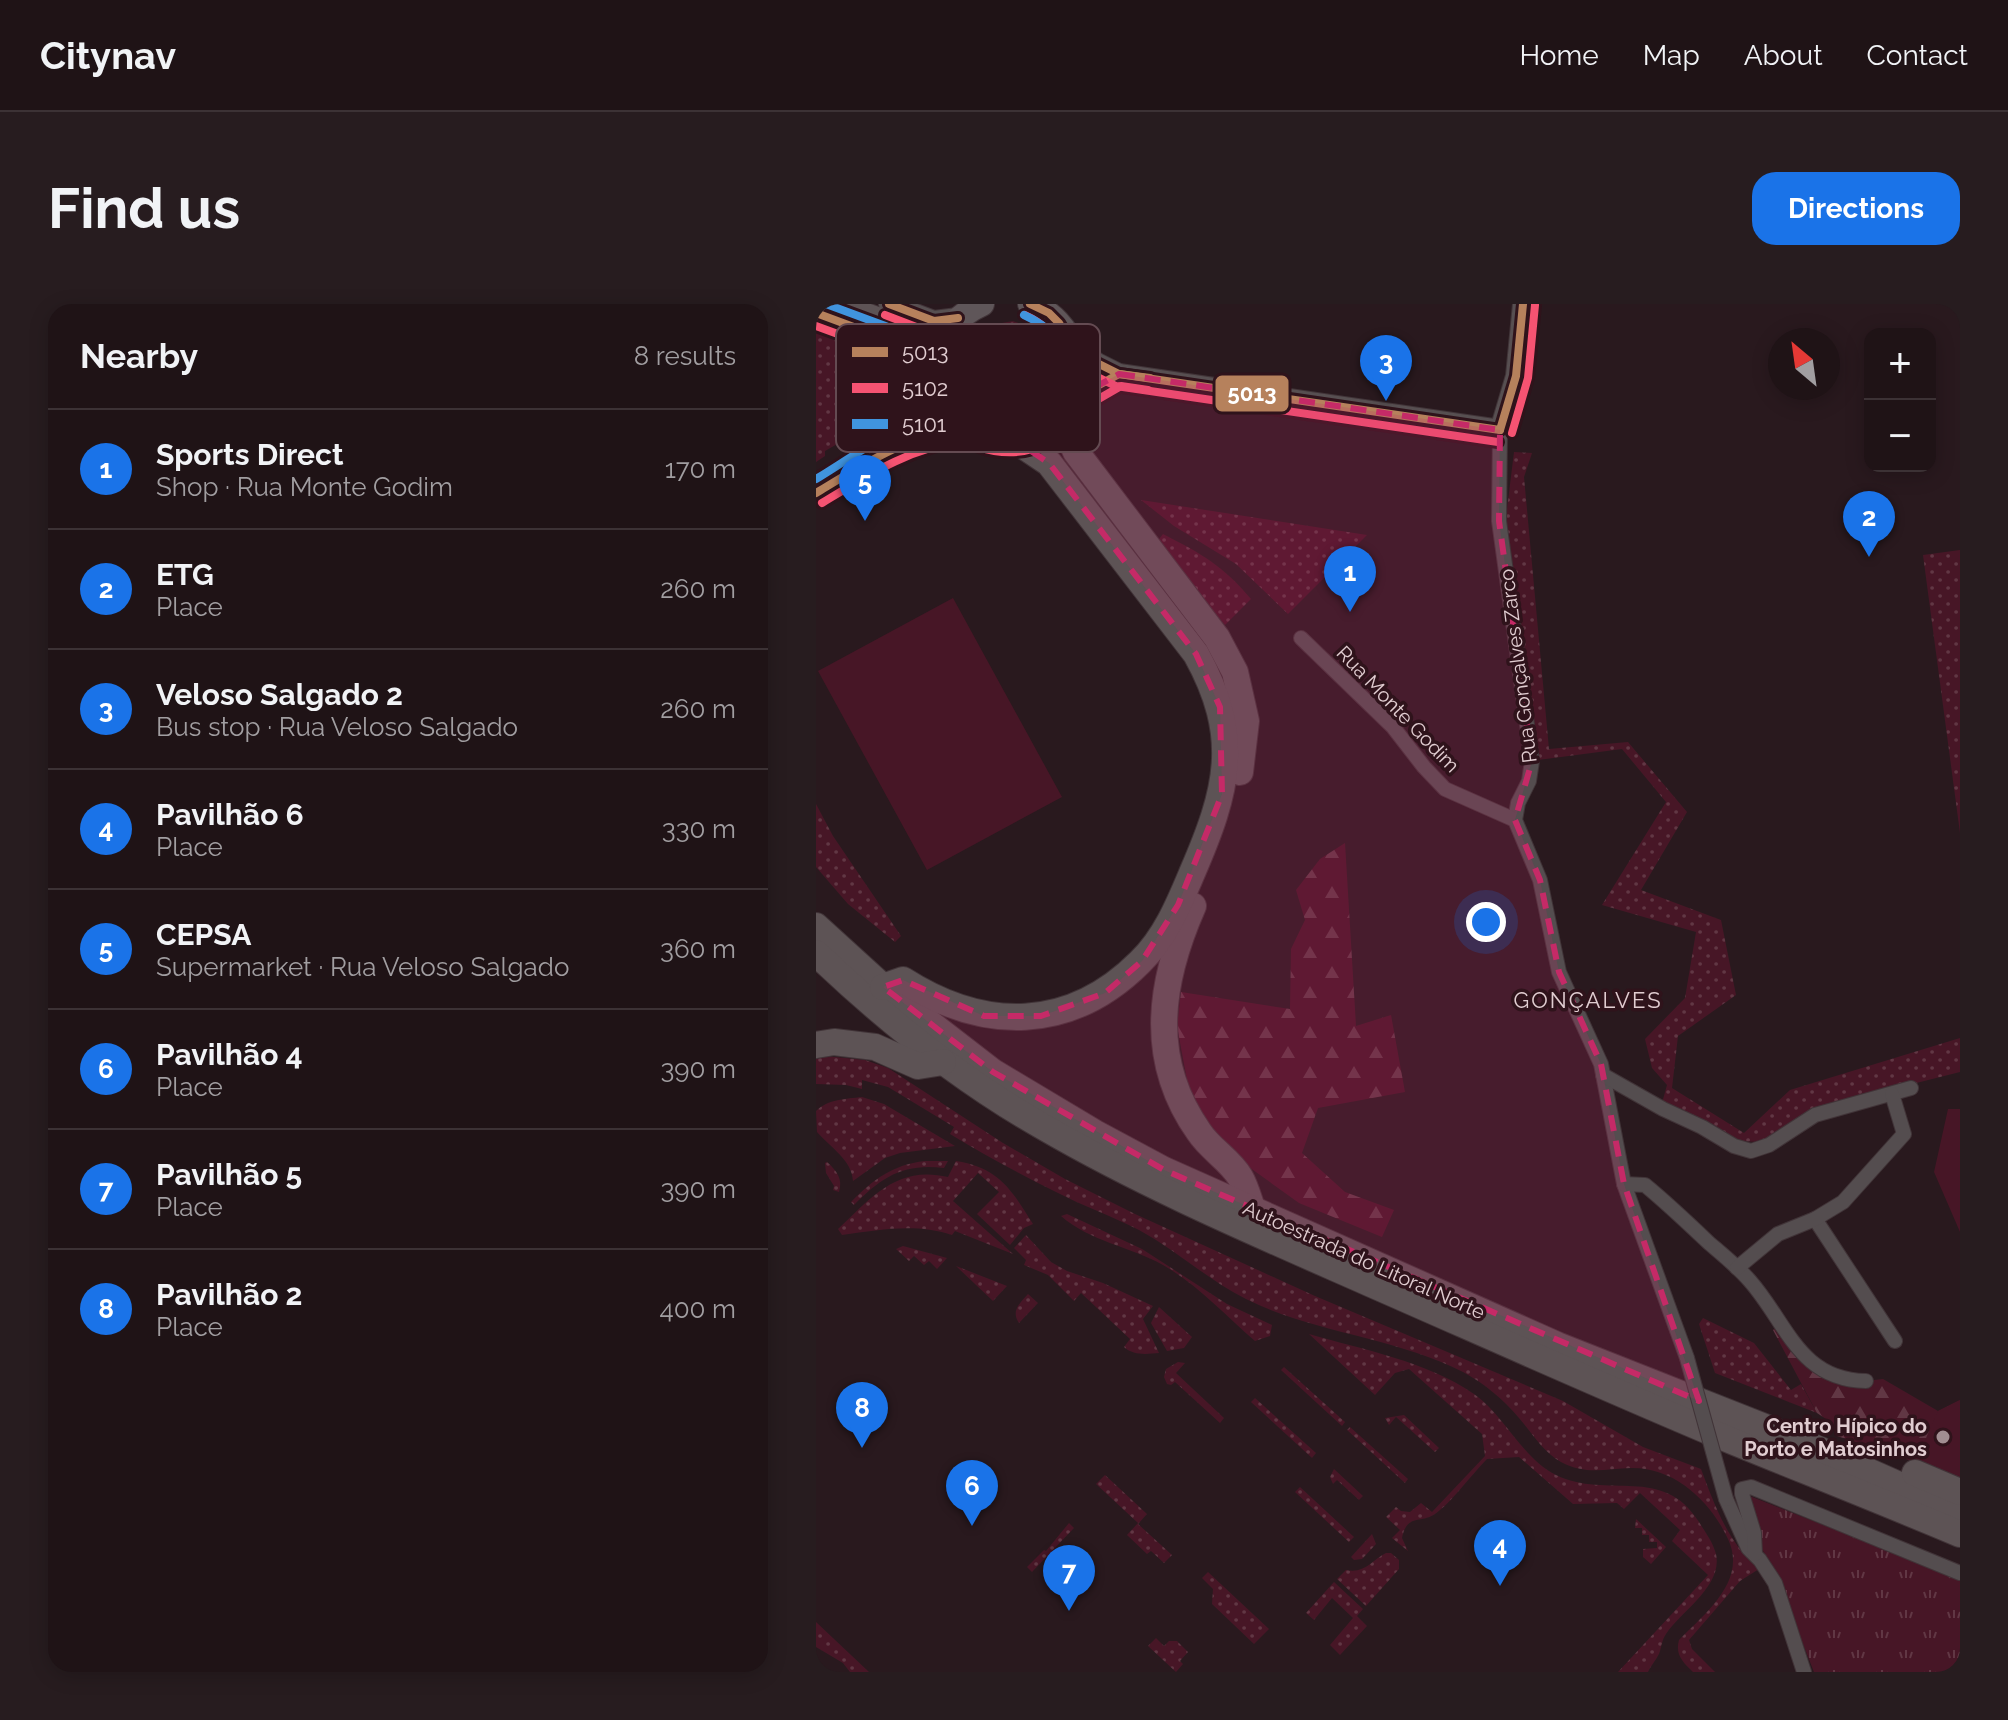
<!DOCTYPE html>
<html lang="en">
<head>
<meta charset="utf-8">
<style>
	:root { --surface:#1f1316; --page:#271c1f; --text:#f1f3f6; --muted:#a19ea1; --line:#3c3235; --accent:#1a73e8 }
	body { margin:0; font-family:Raleway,sans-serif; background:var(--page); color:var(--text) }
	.controls { position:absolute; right:24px; top:24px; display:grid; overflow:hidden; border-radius:16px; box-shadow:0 4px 20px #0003 }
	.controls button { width:72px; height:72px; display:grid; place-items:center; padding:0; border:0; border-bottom:2px solid var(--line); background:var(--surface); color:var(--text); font:40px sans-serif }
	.compass { position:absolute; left:952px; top:24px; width:72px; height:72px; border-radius:50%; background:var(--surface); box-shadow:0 4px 20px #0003; rotate:331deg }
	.you { position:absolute; left:670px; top:618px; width:28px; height:28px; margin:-20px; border:6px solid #fff; border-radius:50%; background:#1a73e8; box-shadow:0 0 0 12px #1a73e833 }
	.badge { display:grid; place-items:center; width:52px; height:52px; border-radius:50%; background:var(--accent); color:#fff; font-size:26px; font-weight:700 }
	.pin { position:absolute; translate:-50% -66px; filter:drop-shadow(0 2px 4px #0008) }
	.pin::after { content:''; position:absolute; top:42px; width:28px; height:24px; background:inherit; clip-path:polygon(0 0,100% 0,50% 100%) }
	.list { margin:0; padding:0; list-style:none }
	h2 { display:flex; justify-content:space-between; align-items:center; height:104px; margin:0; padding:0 32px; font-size:34px }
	h2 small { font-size:26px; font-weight:400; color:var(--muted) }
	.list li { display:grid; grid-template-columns:52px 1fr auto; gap:24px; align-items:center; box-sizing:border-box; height:120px; padding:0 32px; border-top:2px solid var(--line) }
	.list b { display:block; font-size:30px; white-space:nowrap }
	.list p { margin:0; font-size:26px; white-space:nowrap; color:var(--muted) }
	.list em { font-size:26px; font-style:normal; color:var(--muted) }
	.map { position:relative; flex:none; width:1144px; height:1368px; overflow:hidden; border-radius:24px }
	header { display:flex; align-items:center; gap:48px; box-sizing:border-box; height:112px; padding:0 40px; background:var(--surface); border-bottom:2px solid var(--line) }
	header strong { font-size:38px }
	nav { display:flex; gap:44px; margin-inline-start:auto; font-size:28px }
	.intro { display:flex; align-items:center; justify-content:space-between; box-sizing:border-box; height:192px; padding:0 48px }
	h1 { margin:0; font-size:56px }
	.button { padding:20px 36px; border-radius:24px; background:var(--accent); color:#fff; font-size:28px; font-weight:700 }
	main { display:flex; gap:48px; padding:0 48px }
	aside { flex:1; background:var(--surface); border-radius:24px; box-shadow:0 4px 20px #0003 }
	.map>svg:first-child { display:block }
	.grass { fill:url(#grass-dots) }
	.forest { fill:url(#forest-firs) }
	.park { fill:url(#park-tufts) }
	.pitch { fill:#471626 }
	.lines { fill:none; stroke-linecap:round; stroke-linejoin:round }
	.highway-tunnel { stroke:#453439; stroke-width:26; stroke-dasharray:26 13; stroke-linecap:butt }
	.street-casing { stroke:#413438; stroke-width:16 }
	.secondary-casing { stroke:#413438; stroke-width:22 }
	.primary-casing { stroke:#413438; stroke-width:26 }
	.highway-casing { stroke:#413438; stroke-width:28 }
	.street { stroke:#544d4f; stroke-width:14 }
	.secondary { stroke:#574f51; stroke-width:20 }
	.primary { stroke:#5f5659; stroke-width:24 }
	.highway { stroke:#5d5355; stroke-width:26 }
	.street-bridge-casing { stroke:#413438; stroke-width:16; stroke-linecap:butt }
	.street-bridge { stroke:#544d4f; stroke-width:14 }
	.bus-1-casing { stroke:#2f131b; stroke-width:14 }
	.bus-2-casing { stroke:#2f131b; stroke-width:14 }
	.bus-3-casing { stroke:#2f131b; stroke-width:14 }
	.bus-1 { stroke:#b6815c; stroke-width:8 }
	.bus-2 { stroke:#f65372; stroke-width:8 }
	.bus-3 { stroke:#4094de; stroke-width:8 }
	.marked { fill:#c52a67; fill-opacity:0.2; stroke:#c52a67; stroke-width:6; stroke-dasharray:16 10; stroke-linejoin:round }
	.poi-dot { fill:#a18e92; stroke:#2f131b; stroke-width:3 }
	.labels { text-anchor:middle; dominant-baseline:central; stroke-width:7; stroke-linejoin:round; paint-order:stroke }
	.street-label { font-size:20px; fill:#e1cdd1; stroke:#2f131b }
	.poi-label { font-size:20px; font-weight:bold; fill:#e1cdd1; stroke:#2f131b; text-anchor:end }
	.neighbourhood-label { font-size:22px; letter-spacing:2px; fill:#e1cdd1; stroke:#2f131b }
	.key { fill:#2f131b; stroke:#644b52; stroke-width:2 }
	.key-label { font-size:22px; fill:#e1cdd1 }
	.line-badge { stroke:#2f131b; stroke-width:3 }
	.badge-label { font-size:22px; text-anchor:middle; font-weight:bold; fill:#fff }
</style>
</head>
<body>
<header>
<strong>Citynav</strong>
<nav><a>Home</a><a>Map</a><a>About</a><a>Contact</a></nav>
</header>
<div class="intro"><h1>Find us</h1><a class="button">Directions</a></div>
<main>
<aside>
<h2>Nearby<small>8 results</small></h2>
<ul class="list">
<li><span class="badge">1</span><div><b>Sports Direct</b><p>Shop · Rua Monte Godim</p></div><em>170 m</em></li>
<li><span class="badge">2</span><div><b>ETG</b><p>Place</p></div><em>260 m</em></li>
<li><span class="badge">3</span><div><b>Veloso Salgado 2</b><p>Bus stop · Rua Veloso Salgado</p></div><em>260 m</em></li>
<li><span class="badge">4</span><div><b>Pavilhão 6</b><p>Place</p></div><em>330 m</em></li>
<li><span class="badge">5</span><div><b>CEPSA</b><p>Supermarket · Rua Veloso Salgado</p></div><em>360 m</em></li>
<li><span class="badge">6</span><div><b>Pavilhão 4</b><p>Place</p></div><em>390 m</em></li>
<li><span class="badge">7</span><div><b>Pavilhão 5</b><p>Place</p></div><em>390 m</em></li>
<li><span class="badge">8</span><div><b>Pavilhão 2</b><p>Place</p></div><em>400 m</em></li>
</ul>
</aside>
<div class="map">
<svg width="1144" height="1368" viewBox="0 0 1144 1368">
	<defs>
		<pattern id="grass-dots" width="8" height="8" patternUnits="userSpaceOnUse" patternTransform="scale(2)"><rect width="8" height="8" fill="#471626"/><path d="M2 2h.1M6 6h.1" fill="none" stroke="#613744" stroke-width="1.8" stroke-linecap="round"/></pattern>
		<pattern id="forest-firs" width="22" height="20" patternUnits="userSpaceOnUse" patternTransform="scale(2)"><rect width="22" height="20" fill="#471626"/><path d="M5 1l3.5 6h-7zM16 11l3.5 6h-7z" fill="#613744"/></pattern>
		<pattern id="park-tufts" width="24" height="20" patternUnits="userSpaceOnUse" patternTransform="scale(2)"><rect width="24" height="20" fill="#471626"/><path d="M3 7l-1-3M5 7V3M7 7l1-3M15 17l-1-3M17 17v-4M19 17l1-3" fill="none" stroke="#613744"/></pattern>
	</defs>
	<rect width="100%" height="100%" fill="#29191e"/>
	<g class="grass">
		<path d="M197,17c48,16 60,55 26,94l-80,-71 27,-18z"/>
		<path d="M0,28l94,33c10,21 -5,38 -19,53l-3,-3 -63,36v5l-9,6z"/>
		<polygon points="698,148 716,149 708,173 733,445 812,438 871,508 825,586 905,616 920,691 862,732 856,784 928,829 974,786 1144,734 1144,768 997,805 946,838 918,837 846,799 851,781 836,764 829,735 869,694 880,628 786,601 850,498 806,445 722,456 690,213"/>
		<polygon points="325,196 551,231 472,310 420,260 358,222"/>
		<path d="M347,230c39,20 59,31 88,65l-26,26 -69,-82z"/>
		<polygon points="1144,246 1144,529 1107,251"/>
		<polygon points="0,500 17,532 85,632 79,638 32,600 0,563"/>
		<path d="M9,752l40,4 23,8 115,75 62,36 70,35 180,82 248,105 80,46 58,22c14,37 27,74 58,100l-19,12 -51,59 3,9 23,23h-22c-10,-10 -18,-17 -14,-32 25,-26 69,-59 49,-101 -17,-37 -53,-72 -97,-71 -26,1 -46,7 -70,-6 -18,-10 -29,-29 -42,-44 -16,-19 -34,-34 -56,-46 -68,-35 -149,-39 -217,-73 -38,-19 -70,-49 -107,-69 -27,-14 -56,-24 -83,-38 -36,-18 -72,-37 -106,-58l4,-7 -66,-40 -26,-7v9l-16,-4 -30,-1v-26z"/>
		<path d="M46,793l22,7 71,42 -55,7 -15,5 -32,23c-1,-21 -23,-34 -36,-49l-1,-21c12,-12 30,-12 46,-14z"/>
		<path d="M109,857h23l-4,7c-41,-5 -62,9 -90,37l-3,-3c23,-23 41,-37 74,-41z"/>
		<path d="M140,857c43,7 55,28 77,63l-9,4 -14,17 -33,-31 22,-22 -21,-19 -25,28 60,53 -58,-23 -3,4c-37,-12 -71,-5 -110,0l-4,-6c34,-32 59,-64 110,-52z"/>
		<path d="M11,858c10,9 16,17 12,30l-6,-2 1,-4 -8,-13 -1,-10z"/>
		<path d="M251,910l75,35 85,55 45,21 -2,11 -15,5c-29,-25 -58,-57 -92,-76 -34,-19 -72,-23 -102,-49z"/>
		<path d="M210,931l25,27 16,9 36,12 50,23 -10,13 16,34c-12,1 -25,3 -35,-6l6,-8 -49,-46 -7,8 -26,-26 -24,-10 2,-5 -12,-12z"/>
		<polygon points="87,942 131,954 121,965 113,957 108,961 98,952 93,957 80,945"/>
		<polygon points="140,962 191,982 177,997"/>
		<path d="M212,990l10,9 -19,20c-8,-12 0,-19 9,-29z"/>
		<polygon points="343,1003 376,1033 368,1044 351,1047 335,1019"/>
		<polygon points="887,1014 938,1039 975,1086 985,1080 1001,1109 899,1069 883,1020"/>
		<path d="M493,1030c55,16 117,27 165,60 31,22 48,64 82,81 51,25 107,-11 143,47 6,10 14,20 17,32 7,32 -35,57 -50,80 -4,6 -4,10 -6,17 -2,7 -9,14 -12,21h-30l90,-97 -36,-34 8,-11 -40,-37 -16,16 -7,-6 -44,1 -54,-47 -32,2c-15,15 -36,44 -52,55 -14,10 -28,-1 -33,24l6,13 -16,-13 8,-8 -14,-13 10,-10 5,4 9,1 11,-9 11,9 53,-56 -3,-22 -73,-65 -14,4 -20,22z"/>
		<polygon points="362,1058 369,1059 360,1069 408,1114 404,1119 359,1078 355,1081 351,1080 348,1073 350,1065"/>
		<polygon points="468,1063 529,1118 526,1122 465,1066"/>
		<polygon points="439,1094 500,1149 496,1154 435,1098"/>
		<polygon points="588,1111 623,1144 619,1148 580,1113 573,1121 569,1114"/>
		<polygon points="534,1123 592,1175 589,1179 531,1126"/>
		<polygon points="518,1165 547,1192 543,1196 521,1176 517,1180 514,1173"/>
		<polygon points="289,1171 331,1210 322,1220 356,1251 348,1259 335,1247 331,1250 311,1231 322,1219 280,1180"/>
		<polygon points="484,1183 538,1233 533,1238 479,1188"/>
		<polygon points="820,1215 850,1243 835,1260 827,1253 827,1245 841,1244 841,1238 833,1238 833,1231 826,1231 826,1224 819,1224"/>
		<polygon points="253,1219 258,1224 216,1268 211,1263 228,1246 230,1247"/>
		<polygon points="556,1230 560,1240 546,1255 538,1256 535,1253"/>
		<path d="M570,1249h5l8,7v9l-33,37 -29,-27 9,-9c19,4 26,-10 40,-17z"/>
		<polygon points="392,1268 453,1325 438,1340 396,1300 397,1285 386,1274"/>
		<polygon points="518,1278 547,1305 541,1312 551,1322 524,1351 514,1341 537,1314 516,1294 498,1316 490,1309"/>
		<polygon points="0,1318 53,1368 34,1368 27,1359 0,1343"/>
		<polygon points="340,1334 348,1342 353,1337 361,1337 372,1348 364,1357 367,1360 360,1368 332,1342"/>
	</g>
	<g class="forest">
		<polygon points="529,539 540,722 575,711 589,788 502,804 486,849 529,888 578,906 566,933 483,899 398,838 372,781 361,722 365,688 474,705 475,645 489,616 480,586 504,555"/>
		<polygon points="964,1021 995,1057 1050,1077 1067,1075 1122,1107 1144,1096 1099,1158 1021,1132 1016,1119 1001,1109 957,1026"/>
	</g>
	<polygon class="park" points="921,1187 1144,1275 1144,1368 998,1368 955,1259 933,1226"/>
	<g class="pitch">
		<polygon points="137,294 246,493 111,566 2,367"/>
		<polygon points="1132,805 1144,805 1144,928 1118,868"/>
		<polygon points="1144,1096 1144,1177 1099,1159 1122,1107"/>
	</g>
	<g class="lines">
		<polyline class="highway-tunnel" points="215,114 239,145"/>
		<g class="street-casing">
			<g id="street">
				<polyline points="684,126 683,217 716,457 713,477 702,499 699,516 724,576 743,668 785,760 808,880 871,1054"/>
				<polyline points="485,334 577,423 608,463 629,485 699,516"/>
				<polyline points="787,771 847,805 886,823 918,842 935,847 953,841 999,811 1095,784"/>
				<path d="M808,880l21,1c22,18 43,38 64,58 14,12 29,24 41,38 37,42 49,99 116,100"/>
				<polyline points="999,915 1079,1037"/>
				<polyline points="921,964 962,930 999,915 1027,898 1088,830 1076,790"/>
				<polyline points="910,1195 932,1244 944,1256 959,1279 988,1368"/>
				<polyline points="939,1250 938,1229 926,1190 926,1185 935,1183 1144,1269"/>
			</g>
		</g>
		<g class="secondary-casing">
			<g id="secondary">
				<polyline points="73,0 118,17 142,14"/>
				<polyline points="0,9 105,48 119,63"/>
				<polyline points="257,42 281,59 303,70 684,126 700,72 707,0"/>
				<polyline points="254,97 303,70"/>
			</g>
		</g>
		<g class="primary-casing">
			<g id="primary">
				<path d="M166,0c-27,12 -46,35 -47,65 -1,107 168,86 139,-18 -6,-22 -23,-40 -44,-47"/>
				<path d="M0,189c48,-29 90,-61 148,-65"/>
			</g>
		</g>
		<g class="highway-casing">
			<g id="highway">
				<polyline points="17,0 107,33"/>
				<polyline points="140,49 169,68 215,114"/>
				<polyline points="247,109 253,132 260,148 401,334 419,368 430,417 424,468"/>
				<path d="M377,602c-34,77 -45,154 6,226 11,17 31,28 41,45 6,10 9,23 13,34"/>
				<polyline points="0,622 67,683 177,768 279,829 348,866 741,1041 984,1137 1144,1208"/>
				<path d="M0,649c69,66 143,126 226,173 105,61 216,108 327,157 121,53 241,107 363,158 76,31 152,61 228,93"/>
				<path d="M67,683l20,-7c81,52 167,52 237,-18 25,-24 39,-58 52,-89 36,-83 50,-136 4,-219l-147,-191 -33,-22"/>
				<polyline points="0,741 18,738 59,743 102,762 127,758"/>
				<polyline points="1099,1169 1144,1188"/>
			</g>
		</g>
		<use href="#street" class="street"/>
		<use href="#secondary" class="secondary"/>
		<use href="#primary" class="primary"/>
		<use href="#highway" class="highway"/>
		<g class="street-bridge-casing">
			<polyline id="street-bridge" points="871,1054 910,1195"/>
		</g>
		<use href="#street-bridge" class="street-bridge"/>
		<g class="bus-1-casing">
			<g id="bus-1">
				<polyline points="73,0 118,17 142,14"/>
				<polyline points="214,0 233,9 243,19 257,42 281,59 303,70 684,126"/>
				<polyline points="0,9 105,48 119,63"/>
				<path d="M119,63c3,11 4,26 10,36 23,39 77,51 112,18 16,-16 17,-37 20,-58"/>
				<polyline points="254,97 303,70 334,74"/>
				<polyline points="684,126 700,72 707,0"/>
				<path d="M0,189c48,-29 92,-58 148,-65"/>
			</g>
		</g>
		<g class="bus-2-casing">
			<g id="bus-2">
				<polyline points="69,11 116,29 143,26"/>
				<path d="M209,11c30,14 21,22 40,40 14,14 34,23 51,31l382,56"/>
				<polyline points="0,22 98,58 110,71"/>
				<path d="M107,66c3,11 4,25 9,36 23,49 98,64 135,21 16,-18 19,-39 22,-62"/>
				<polyline points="260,108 305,82 332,86"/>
				<polyline points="696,129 712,74 719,1"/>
				<path d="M6,199c46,-28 89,-56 144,-63"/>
			</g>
		</g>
		<g class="bus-3-casing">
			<g id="bus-3">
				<polyline points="10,0 110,37 128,55"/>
				<path d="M0,175c33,-20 65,-44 101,-56 16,-5 32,-8 48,-5 18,4 35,14 54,10 40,-8 58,-59 34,-92 -7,-10 -18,-16 -29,-21"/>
			</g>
		</g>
		<use href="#bus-1" class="bus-1"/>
		<use href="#bus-2" class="bus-2"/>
		<use href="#bus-3" class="bus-3"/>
	</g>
	<path class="marked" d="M303,70l381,56 -1,91 33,240 -17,59 25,60 19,92 42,92 23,120 75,217 -535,-231 -171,-98 -110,-85 20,-7 81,36h57l64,-23 37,-32 36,-56 44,-111 -2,-87 -24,-53 -147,-191 -33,-22 27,-10 27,-30z"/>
	<circle class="poi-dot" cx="1127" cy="1133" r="8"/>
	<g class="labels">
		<g class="street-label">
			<text transform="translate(702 362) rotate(-97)">Rua Gonçalves Zarco</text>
			<text transform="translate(582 405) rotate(46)">Rua Monte Godim</text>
			<text transform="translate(548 956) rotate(24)">Autoestrada do Litoral Norte</text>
		</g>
		<g class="poi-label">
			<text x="1111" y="1122">Centro Hípico do<tspan x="1111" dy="23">Porto e Matosinhos</tspan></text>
		</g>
		<g class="neighbourhood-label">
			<text x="772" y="696">GONÇALVES</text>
		</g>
	</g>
	<rect x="20" y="20" width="264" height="128" rx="12" class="key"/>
	<rect x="36" y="43" width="36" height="10" fill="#b6815c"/>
	<rect x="36" y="79" width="36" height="10" fill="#f65372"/>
	<rect x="36" y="115" width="36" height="10" fill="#4094de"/>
	<g class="key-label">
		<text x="86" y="56">5013</text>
		<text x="86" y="92">5102</text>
		<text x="86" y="128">5101</text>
	</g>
	<rect class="line-badge" x="398" y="70" width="76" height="39" rx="8" fill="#b6815c"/>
	<g class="badge-label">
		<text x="436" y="97">5013</text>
	</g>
</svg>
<div class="controls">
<button>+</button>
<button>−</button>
</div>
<svg class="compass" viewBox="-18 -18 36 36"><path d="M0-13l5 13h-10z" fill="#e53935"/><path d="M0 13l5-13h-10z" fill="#a19ea1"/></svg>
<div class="you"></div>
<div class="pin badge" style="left:534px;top:308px">1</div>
<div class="pin badge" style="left:1053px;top:253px">2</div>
<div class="pin badge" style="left:570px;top:97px">3</div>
<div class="pin badge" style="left:684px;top:1282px">4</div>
<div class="pin badge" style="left:49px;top:217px">5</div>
<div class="pin badge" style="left:156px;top:1222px">6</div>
<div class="pin badge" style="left:253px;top:1307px">7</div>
<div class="pin badge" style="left:46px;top:1144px">8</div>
</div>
</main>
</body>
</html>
